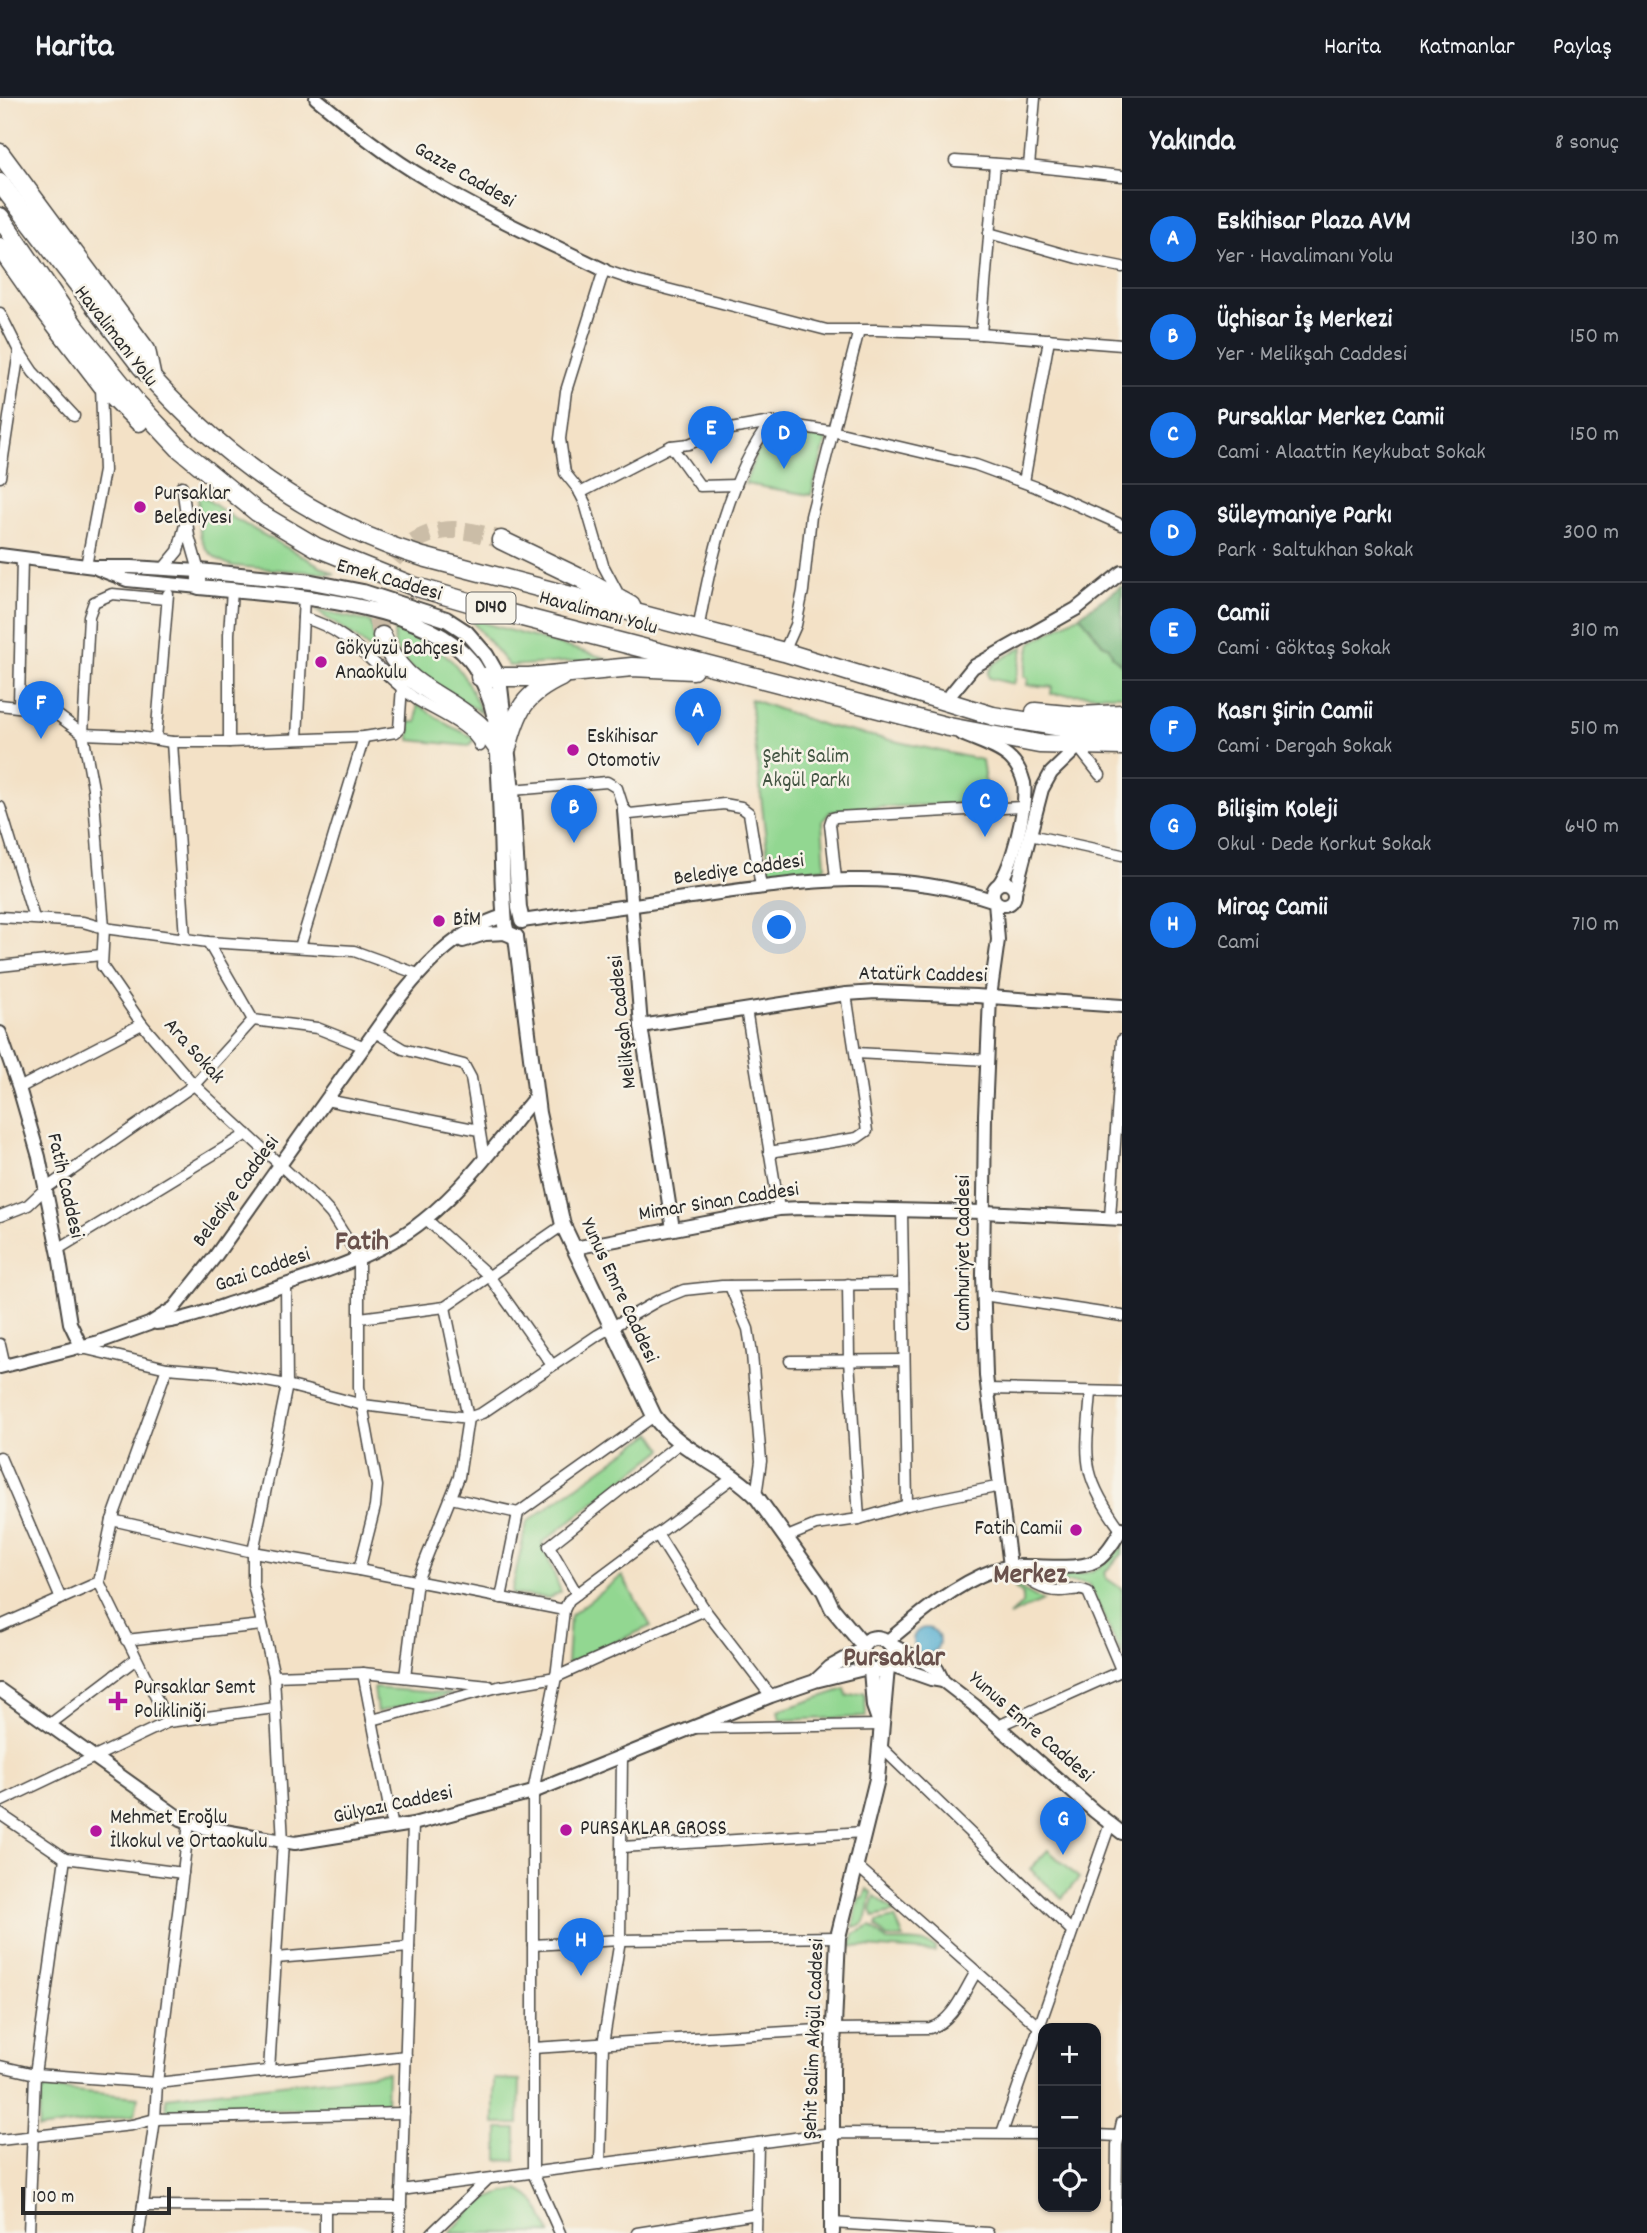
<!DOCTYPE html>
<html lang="tr">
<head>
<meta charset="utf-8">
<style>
	:root { --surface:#171b24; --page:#242831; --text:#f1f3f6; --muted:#9ea1a6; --line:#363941; --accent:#1a73e8 }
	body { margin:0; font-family:Dekko,sans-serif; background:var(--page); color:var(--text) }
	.controls { position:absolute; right:21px; bottom:21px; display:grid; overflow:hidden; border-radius:14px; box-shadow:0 2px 5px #0004 }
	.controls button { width:63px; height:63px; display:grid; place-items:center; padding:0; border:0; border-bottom:2px solid var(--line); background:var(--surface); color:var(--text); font:35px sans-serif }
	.scale { position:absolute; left:21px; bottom:18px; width:150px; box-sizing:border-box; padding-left:7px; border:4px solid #2b2b2b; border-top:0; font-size:19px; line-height:24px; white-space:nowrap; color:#2b2b2b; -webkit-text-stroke:5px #f7f3e8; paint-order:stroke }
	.you { position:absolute; left:780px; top:830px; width:24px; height:24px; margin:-18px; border:5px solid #fff; border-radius:50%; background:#1a73e8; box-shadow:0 0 0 10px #1a73e833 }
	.badge { display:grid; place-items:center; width:46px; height:46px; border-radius:50%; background:var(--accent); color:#fff; font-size:23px; font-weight:700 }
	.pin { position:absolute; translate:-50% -58px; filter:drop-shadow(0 2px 4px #0008) }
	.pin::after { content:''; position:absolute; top:37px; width:24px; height:21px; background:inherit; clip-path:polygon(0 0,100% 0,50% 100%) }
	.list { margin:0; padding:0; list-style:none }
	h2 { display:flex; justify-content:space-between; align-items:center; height:91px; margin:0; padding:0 28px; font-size:30px }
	h2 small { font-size:23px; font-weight:400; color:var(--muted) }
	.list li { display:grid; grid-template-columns:46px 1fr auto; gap:21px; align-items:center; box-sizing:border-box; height:98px; padding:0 28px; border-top:2px solid var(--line) }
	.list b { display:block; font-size:26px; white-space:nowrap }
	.list p { margin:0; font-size:23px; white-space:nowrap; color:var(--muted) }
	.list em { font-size:23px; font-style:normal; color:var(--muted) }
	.icon { flex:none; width:38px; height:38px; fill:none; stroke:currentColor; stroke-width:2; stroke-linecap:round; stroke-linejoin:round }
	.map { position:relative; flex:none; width:1122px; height:2135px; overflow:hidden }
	header { display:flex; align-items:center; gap:42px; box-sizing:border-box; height:98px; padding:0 35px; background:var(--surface); border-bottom:2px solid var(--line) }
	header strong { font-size:33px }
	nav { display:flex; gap:38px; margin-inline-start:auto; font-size:24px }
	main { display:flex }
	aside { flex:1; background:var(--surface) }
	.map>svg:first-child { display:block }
	.green { fill:#92d791; stroke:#5e815e; stroke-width:2 }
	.forest { fill:#75b87b; stroke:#507253; stroke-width:2 }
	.water { fill:#52add0; stroke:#3e6c7e; stroke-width:2 }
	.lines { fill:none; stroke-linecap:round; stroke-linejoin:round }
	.trunk-tunnel { stroke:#cbbda7; stroke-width:18; stroke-dasharray:18 9; stroke-linecap:butt }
	.minor-casing { stroke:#494642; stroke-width:13 }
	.tertiary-casing { stroke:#494642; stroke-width:16 }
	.secondary-casing { stroke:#494642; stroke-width:18 }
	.trunk-casing { stroke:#494642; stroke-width:21 }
	.minor { stroke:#fff; stroke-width:10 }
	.tertiary { stroke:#fff; stroke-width:12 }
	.secondary { stroke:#fff; stroke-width:14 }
	.trunk { stroke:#fff; stroke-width:18 }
	.poi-dot { fill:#b5179e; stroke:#f7f3e8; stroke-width:2.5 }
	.labels { text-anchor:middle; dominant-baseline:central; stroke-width:5; stroke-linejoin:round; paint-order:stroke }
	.shield { fill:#f7f3e8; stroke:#686764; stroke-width:2 }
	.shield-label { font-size:19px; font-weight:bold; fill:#2b2b2b }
	.street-label { font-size:21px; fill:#2b2b2b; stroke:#f7f3e8 }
	.poi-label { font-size:21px; fill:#2b2b2b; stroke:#f7f3e8; text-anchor:start }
	.park-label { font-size:21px; fill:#455644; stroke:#f7f3e8 }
	.district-label { font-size:28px; font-weight:bold; fill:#69514c; stroke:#f7f3e8 }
</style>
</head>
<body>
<header>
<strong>Harita</strong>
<nav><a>Harita</a><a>Katmanlar</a><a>Paylaş</a></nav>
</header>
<main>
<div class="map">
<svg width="1122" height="2135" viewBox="0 0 1122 2135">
	<rect width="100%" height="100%" fill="#f7f3e8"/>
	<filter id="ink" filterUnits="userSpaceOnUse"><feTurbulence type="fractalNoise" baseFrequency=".0143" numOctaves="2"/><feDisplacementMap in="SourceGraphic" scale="14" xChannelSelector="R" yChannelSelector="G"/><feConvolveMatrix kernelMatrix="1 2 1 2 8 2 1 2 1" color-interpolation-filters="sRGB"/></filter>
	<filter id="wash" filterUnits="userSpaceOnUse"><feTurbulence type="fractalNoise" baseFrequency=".00686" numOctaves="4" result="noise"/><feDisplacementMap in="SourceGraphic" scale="28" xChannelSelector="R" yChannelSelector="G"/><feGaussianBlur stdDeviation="1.57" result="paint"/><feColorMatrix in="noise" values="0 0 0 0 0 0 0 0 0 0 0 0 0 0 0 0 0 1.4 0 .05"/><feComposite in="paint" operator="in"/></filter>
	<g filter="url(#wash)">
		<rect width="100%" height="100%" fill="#f3e1c6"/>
		<g class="green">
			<polygon points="785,337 827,340 811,397 745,386 756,356 767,342"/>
			<path d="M198,395l37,26 100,55 -102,-8c-39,-13 -34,-37 -35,-73z"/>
			<polygon points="315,512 371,524 374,541 382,562 359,542"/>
			<polygon points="1080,517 1102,546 1109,549 1113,559 1122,567 1122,597 1051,596 1052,589 1027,587 1028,580 1024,578 1031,545"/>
			<polygon points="470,521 609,561 509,568"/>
			<path d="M394,531c52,18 66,32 87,83 -25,-15 -76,-38 -86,-67 -1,-4 -1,-11 -1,-16z"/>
			<polygon points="1024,548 1014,586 989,580 988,575 994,566"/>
			<polygon points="750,601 826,628 982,662 985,683 995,695 995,704 863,710 830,714 822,724 825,768 823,770 770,778"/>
			<polygon points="417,606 450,628 475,640 469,648 410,642 410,624 417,624"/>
			<polygon points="652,1335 663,1351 542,1445 561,1494 549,1500 511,1496 527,1424"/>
			<path d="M1122,1448v8l-18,19 2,5 16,11v67l-33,-71c-15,-8 -35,4 -50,-9 40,-3 57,4 83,-30z"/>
			<polygon points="622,1478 651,1528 567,1566 570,1518"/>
			<polygon points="1016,1488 1043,1503 1009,1518 1022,1506 1022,1496 1015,1490"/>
			<polygon points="374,1590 453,1596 377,1614"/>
			<polygon points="845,1591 847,1598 865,1594 866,1619 780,1622 778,1613"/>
			<polygon points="1048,1752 1079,1780 1062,1800 1030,1771"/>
			<path d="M867,1791l5,4c-4,11 -2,25 -10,32l-9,2 6,-29 5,-1z"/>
			<polygon points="875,1798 896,1814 874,1819 871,1812"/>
			<polygon points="895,1820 904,1840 887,1840 876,1828 877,1824"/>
			<path d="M871,1828l16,15c17,1 33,-2 48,6v5l-84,-6 3,-12z"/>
			<polygon points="387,1974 386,2009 167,2014 166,1999"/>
			<polygon points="494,1981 520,1982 519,2026 494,2026"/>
			<polygon points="42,1990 138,1999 135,2017 38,2031"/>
			<polygon points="498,2031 516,2031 516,2063 498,2062"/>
			<path d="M518,2092c21,9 24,24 32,43h-100c22,-25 34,-38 68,-43z"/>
		</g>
		<polygon class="forest" points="1122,488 1122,567 1113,559 1109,549 1103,546 1080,517"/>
		<circle class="water" cx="926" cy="1543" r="13"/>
	</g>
	<g filter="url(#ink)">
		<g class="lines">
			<path class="trunk-tunnel" d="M382,538c-3,-11 -6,-22 -6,-33 2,-39 38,-73 76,-73 18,0 33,5 49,10"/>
			<g class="minor-casing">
				<g id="minor">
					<polyline points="955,63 1028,68 1122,78"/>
					<polyline points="1029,68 1035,0"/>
					<polyline points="989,135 1077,160 1122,169"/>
					<polyline points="0,215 19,253 33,274 74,318"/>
					<polyline points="981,236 995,66"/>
					<polyline points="671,348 700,388 736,387"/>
					<polyline points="0,379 19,253"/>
					<polyline points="1024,384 1049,241"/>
					<polyline points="182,388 189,438 199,473"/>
					<polyline points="580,395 671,348 689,346 719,333 771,324 836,334 976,367 1036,389 1122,427"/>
					<polyline points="86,468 104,373 101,289"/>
					<polyline points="163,471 178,453 185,427"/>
					<polyline points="620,499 603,467 585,405 578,391 565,375 560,341 566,293 604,172 636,183 827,232 877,232 981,236 1122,247"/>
					<polyline points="166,501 112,496 94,504 89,518 83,636 93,690 104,830 102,868 142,926 194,987 320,1104 331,1116 359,1160 359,1289 377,1388 375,1409 359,1472"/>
					<path d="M303,520c46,10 76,55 113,81 18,12 57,27 64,47"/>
					<path d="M698,533c11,-65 31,-157 73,-209"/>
					<polyline points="784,554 796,527 803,493 811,418 859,232"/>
					<polyline points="0,607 52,613 83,636 132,638 172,644 229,644 364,639 396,634 399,631 402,588"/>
					<polyline points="19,608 22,459"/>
					<polyline points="297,640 304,499"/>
					<polyline points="156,641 168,496"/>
					<polyline points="172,644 185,840"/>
					<polyline points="229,644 229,536 232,492"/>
					<polyline points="1078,649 1100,677"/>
					<polyline points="512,692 607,684 617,690 624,712 630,716 724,706 741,709 749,715 761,789"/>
					<polyline points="0,709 34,820"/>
					<polyline points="1030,737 1122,757"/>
					<polyline points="836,781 830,726 832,720 836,719 1022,709"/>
					<polyline points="0,819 83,824 104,830 208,844 354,853 418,876"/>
					<polyline points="208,844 253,922 317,930 365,949"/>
					<polyline points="300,849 364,639"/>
					<polyline points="0,868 101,857"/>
					<polyline points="746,911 779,1111"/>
					<polyline points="375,934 403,951 464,967 471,980 484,1060"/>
					<polyline points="856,955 987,962"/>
					<polyline points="19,990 142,926"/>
					<polyline points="326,1002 479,1032"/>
					<polyline points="769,1054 857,1040 867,1033 846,896"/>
					<polyline points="902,1113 907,1407"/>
					<polyline points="0,1118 28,1107 45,1091 194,987 253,922"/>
					<polyline points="1110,1120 1122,942"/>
					<polyline points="426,1121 489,1178 552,1267"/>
					<polyline points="58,1151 247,1036"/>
					<polyline points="848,1186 849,1262 859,1421"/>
					<polyline points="730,1188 748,1231 752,1256 761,1363 756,1398"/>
					<polyline points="983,1197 1122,1218"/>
					<polyline points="360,1220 445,1209 563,1127"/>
					<polyline points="0,1246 5,1268"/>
					<polyline points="82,1250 167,1270 216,1274 287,1287 363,1307 468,1320 482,1315 598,1237 659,1202 684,1192 722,1188 903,1186"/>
					<polyline points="790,1263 904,1262"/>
					<polyline points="988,1291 1122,1294"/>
					<path d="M1091,1294c-5,66 -12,81 30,138"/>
					<polyline points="0,1359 61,1501"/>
					<polyline points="451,1400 518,1415"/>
					<polyline points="112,1422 253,1454 359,1472 564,1512"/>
					<polyline points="657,1436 705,1512 771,1598"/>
					<polyline points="787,1439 816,1427 859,1421 907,1407 1001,1388"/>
					<path d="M1010,1468c16,12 29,25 50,25 11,0 18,-4 28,1l34,80"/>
					<polyline points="99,1484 168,1624"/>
					<polyline points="577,1496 549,1448 681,1344"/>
					<polyline points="501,1500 518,1415 654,1318"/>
					<polyline points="0,1528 99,1484 112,1422 167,1270"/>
					<polyline points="126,1542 262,1527"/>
					<polyline points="363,1575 393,1730"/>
					<polyline points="274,1578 363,1575 489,1588"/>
					<polyline points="405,1579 417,1483 459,1379 468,1320 445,1209"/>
					<polyline points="372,1622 498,1589 556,1579 705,1512"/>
					<polyline points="49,1627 136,1561"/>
					<polyline points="998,1628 1121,1573"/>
					<polyline points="695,1630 881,1627"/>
					<polyline points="881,1649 1072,1833"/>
					<polyline points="0,1704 168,1624 275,1610"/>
					<polyline points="0,1716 65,1760 183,1775"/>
					<polyline points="622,1749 864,1734"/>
					<polyline points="857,1768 1039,1929"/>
					<polyline points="533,1847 620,1842 838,1839"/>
					<polyline points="276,1860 409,1849"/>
					<path d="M533,1950l301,-19 96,-1c23,-6 34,-37 46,-56"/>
					<polyline points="0,1968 35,1976 157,1985 406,1958"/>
					<polyline points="269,1973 283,1744 274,1578 253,1486 253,1454 287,1287 286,1186"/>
					<polyline points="1002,2035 1110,1726"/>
					<polyline points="1096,2037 1118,2038"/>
					<polyline points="0,2042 132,2027 155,2021 404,2015"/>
					<polyline points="600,2066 603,1946 620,1842 622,1658"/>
					<polyline points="401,2092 832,2035 1043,2036"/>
					<polyline points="143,2108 401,2109"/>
					<polyline points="325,2109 325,2135"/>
					<polyline points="832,2125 988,2135"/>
					<polyline points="29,2135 35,1976 65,1760"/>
					<polyline points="139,2135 155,2021 157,1985 189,1725"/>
					<polyline points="400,2135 413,1726"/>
					<polyline points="432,2135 488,2081"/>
					<polyline points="560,2135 533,2075 533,1694 556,1579 564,1512 569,1502 734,1379"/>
					<polyline points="637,2135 757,2116"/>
					<polyline points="756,2135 758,2045"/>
					<polyline points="1116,2135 1117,2047 1122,2024"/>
				</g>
			</g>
			<g class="tertiary-casing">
				<g id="tertiary">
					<path d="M316,0c35,29 72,59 112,82 56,34 117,61 176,90"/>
					<polyline points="0,457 94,469 132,469 199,473"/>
					<polyline points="98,471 127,482 199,489"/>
					<polyline points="951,596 973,569 1076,511 1122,474"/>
					<path d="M962,636c15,7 37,13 49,25 6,6 11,16 13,24 3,23 -11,82 -25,101"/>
					<polyline points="624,712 641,928 673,1131"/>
					<circle cx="1004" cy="796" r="11"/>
					<polyline points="1015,794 1042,691 1051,675 1078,649"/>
					<path d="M522,823c57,-8 113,-16 169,-24 105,-15 200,-31 304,4l3,39 -8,57 -5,118 -2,160 3,101 24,190"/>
					<polyline points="463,843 485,836 507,835"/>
					<polyline points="641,928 846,896 876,894 976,898 1122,908"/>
					<polyline points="0,935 19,990 39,1059 59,1157 70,1225 82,1250"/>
					<polyline points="574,1150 779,1111 801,1110 984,1114 1122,1121"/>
					<path d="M156,1225c30,-2 59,-15 87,-24 57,-19 135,-41 181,-79 43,-34 76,-81 111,-123"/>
					<path d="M0,1269l99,-25 50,-18 25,-16 40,-50 179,-252c29,-38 63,-76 111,-90"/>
					<path d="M888,1543c32,-27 66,-56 106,-71 30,-11 84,6 106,-12 10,-8 16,-20 22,-30"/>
					<polyline points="890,1546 937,1571 943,1583 974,1607 1094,1713 1122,1735"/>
					<polyline points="891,1567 931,1581 943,1583"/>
					<polyline points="816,1582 830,1569 861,1552"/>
					<polyline points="0,1592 181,1721 201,1729 295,1745 413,1726 533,1694 771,1598 815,1583 868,1570"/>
				</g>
			</g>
			<g class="secondary-casing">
				<g id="secondary">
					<path d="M516,839l-9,-4 -2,-8c-4,-50 -3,-99 -6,-149 -1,-19 -1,-38 -4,-58 -4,-19 -13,-43 -25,-58 -50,-61 -197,-65 -271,-73v-16l113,11 51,10 83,27 20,13 20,23 13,23 13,112 7,118 3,13"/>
					<path d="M516,839l22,176 25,112 91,191c26,36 72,49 102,80l68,95 8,17 31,37"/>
					<path d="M871,1572h13l9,-9v-13c-18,-25 -48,3 -22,22l3,36 6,17"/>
					<polyline points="832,2135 832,1972 838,1839 877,1681 887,1570"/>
				</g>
			</g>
			<g class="trunk-casing">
				<g id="trunk">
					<polyline points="0,55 146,252 151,276"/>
					<path d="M0,85l141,183c76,87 171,157 282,191l361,95 209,64 75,12 54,1"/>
					<polyline points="0,119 75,229 135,303 179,350 257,414 316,449 413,488 503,514 949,629 1039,646 1122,648"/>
					<polyline points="0,149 39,205 102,287 139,324"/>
					<polyline points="501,442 582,481 631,508"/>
					<path d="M382,538c22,54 57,53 96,88 8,7 14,17 21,26"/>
					<polyline points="480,579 529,579 632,569 693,572"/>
					<polyline points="1035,614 1079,618 1122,616"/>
					<path d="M507,650c10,-38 16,-53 54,-71"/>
				</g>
			</g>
			<use href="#minor" class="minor"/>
			<use href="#tertiary" class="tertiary"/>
			<use href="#secondary" class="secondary"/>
			<use href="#trunk" class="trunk"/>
		</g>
	</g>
	<g class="poi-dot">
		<circle cx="140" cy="409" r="7"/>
		<circle cx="321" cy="564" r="7"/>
		<circle cx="573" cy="652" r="7"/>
		<circle cx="439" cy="823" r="7"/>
		<circle cx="1076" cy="1432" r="7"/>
		<path d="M114.5 1592.5h7v7h7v7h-7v7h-7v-7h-7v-7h7z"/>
		<circle cx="566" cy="1732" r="7"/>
		<circle cx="96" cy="1733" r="7"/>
	</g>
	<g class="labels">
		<rect class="shield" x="466.5" y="494.5" width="49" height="31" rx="5"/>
		<g class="shield-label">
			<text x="491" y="510">D140</text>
		</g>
		<g class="street-label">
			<text transform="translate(464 78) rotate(30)">Gazze Caddesi</text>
			<text transform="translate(115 239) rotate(52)">Havalimanı Yolu</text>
			<text transform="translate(389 483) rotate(16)">Emek Caddesi</text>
			<text transform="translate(598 516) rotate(15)">Havalimanı Yolu</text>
			<text transform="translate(739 773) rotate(-8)">Belediye Caddesi</text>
			<text transform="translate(923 878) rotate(1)">Atatürk Caddesi</text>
			<text transform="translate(624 924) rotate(-96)">Melikşah Caddesi</text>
			<text transform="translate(193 954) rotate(48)">Ara Sokak</text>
			<text transform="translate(64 1088) rotate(77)">Fatih Caddesi</text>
			<text transform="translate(237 1094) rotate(-54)">Belediye Caddesi</text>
			<text transform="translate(719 1105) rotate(-9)">Mimar Sinan Caddesi</text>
			<text transform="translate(965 1155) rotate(-90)">Cumhuriyet Caddesi</text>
			<text transform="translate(263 1173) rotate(-19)">Gazi Caddesi</text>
			<text transform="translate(618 1193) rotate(65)">Yunus Emre Caddesi</text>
			<text transform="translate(1030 1630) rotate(41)">Yunus Emre Caddesi</text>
			<text transform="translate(393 1708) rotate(-12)">Gülyazı Caddesi</text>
			<text transform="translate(815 1941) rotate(-88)">Şehit Salim Akgül Caddesi</text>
		</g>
		<g class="poi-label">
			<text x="154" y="397">Pursaklar<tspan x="154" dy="24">Belediyesi</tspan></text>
			<text x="335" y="552">Gökyüzü Bahçesi<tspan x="335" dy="24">Anaokulu</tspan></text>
			<text x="587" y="640">Eskihisar<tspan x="587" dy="24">Otomotiv</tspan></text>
			<text x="453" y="823">BİM</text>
			<text x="1062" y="1432" text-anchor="end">Fatih Camii</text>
			<text x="134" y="1591">Pursaklar Semt<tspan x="134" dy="24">Polikliniği</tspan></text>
			<text x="110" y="1721">Mehmet Eroğlu<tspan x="110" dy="24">İlkokul ve Ortaokulu</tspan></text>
			<text x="580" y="1732">PURSAKLAR GROSS</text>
		</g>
		<g class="park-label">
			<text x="806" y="660">Şehit Salim<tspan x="806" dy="24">Akgül Parkı</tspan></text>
		</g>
		<g class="district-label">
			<text x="362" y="1146">Fatih</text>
			<text x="1030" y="1479">Merkez</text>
			<text x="894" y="1562">Pursaklar</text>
		</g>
	</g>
</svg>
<div class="controls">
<button>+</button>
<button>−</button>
<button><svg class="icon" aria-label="locate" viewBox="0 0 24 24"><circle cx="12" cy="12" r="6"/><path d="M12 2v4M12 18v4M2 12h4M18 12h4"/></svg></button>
</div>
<div class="scale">100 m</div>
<div class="you"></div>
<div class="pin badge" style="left:698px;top:648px">A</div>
<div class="pin badge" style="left:574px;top:745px">B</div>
<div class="pin badge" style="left:985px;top:739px">C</div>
<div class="pin badge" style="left:784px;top:371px">D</div>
<div class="pin badge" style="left:711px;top:366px">E</div>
<div class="pin badge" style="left:41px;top:641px">F</div>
<div class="pin badge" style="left:1063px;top:1757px">G</div>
<div class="pin badge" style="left:581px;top:1878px">H</div>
</div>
<aside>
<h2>Yakında<small>8 sonuç</small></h2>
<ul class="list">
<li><span class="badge">A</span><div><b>Eskihisar Plaza AVM</b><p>Yer · Havalimanı Yolu</p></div><em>130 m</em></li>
<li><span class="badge">B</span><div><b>Üçhisar İş Merkezi</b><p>Yer · Melikşah Caddesi</p></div><em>150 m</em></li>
<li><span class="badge">C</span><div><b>Pursaklar Merkez Camii</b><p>Cami · Alaattin Keykubat Sokak</p></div><em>150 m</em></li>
<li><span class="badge">D</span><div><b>Süleymaniye Parkı</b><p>Park · Saltukhan Sokak</p></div><em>300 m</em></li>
<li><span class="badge">E</span><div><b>Camii</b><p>Cami · Göktaş Sokak</p></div><em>310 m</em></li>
<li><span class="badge">F</span><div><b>Kasrı Şirin Camii</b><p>Cami · Dergah Sokak</p></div><em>510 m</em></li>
<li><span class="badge">G</span><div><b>Bilişim Koleji</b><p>Okul · Dede Korkut Sokak</p></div><em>640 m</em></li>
<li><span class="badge">H</span><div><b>Miraç Camii</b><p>Cami</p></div><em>710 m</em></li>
</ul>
</aside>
</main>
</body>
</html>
